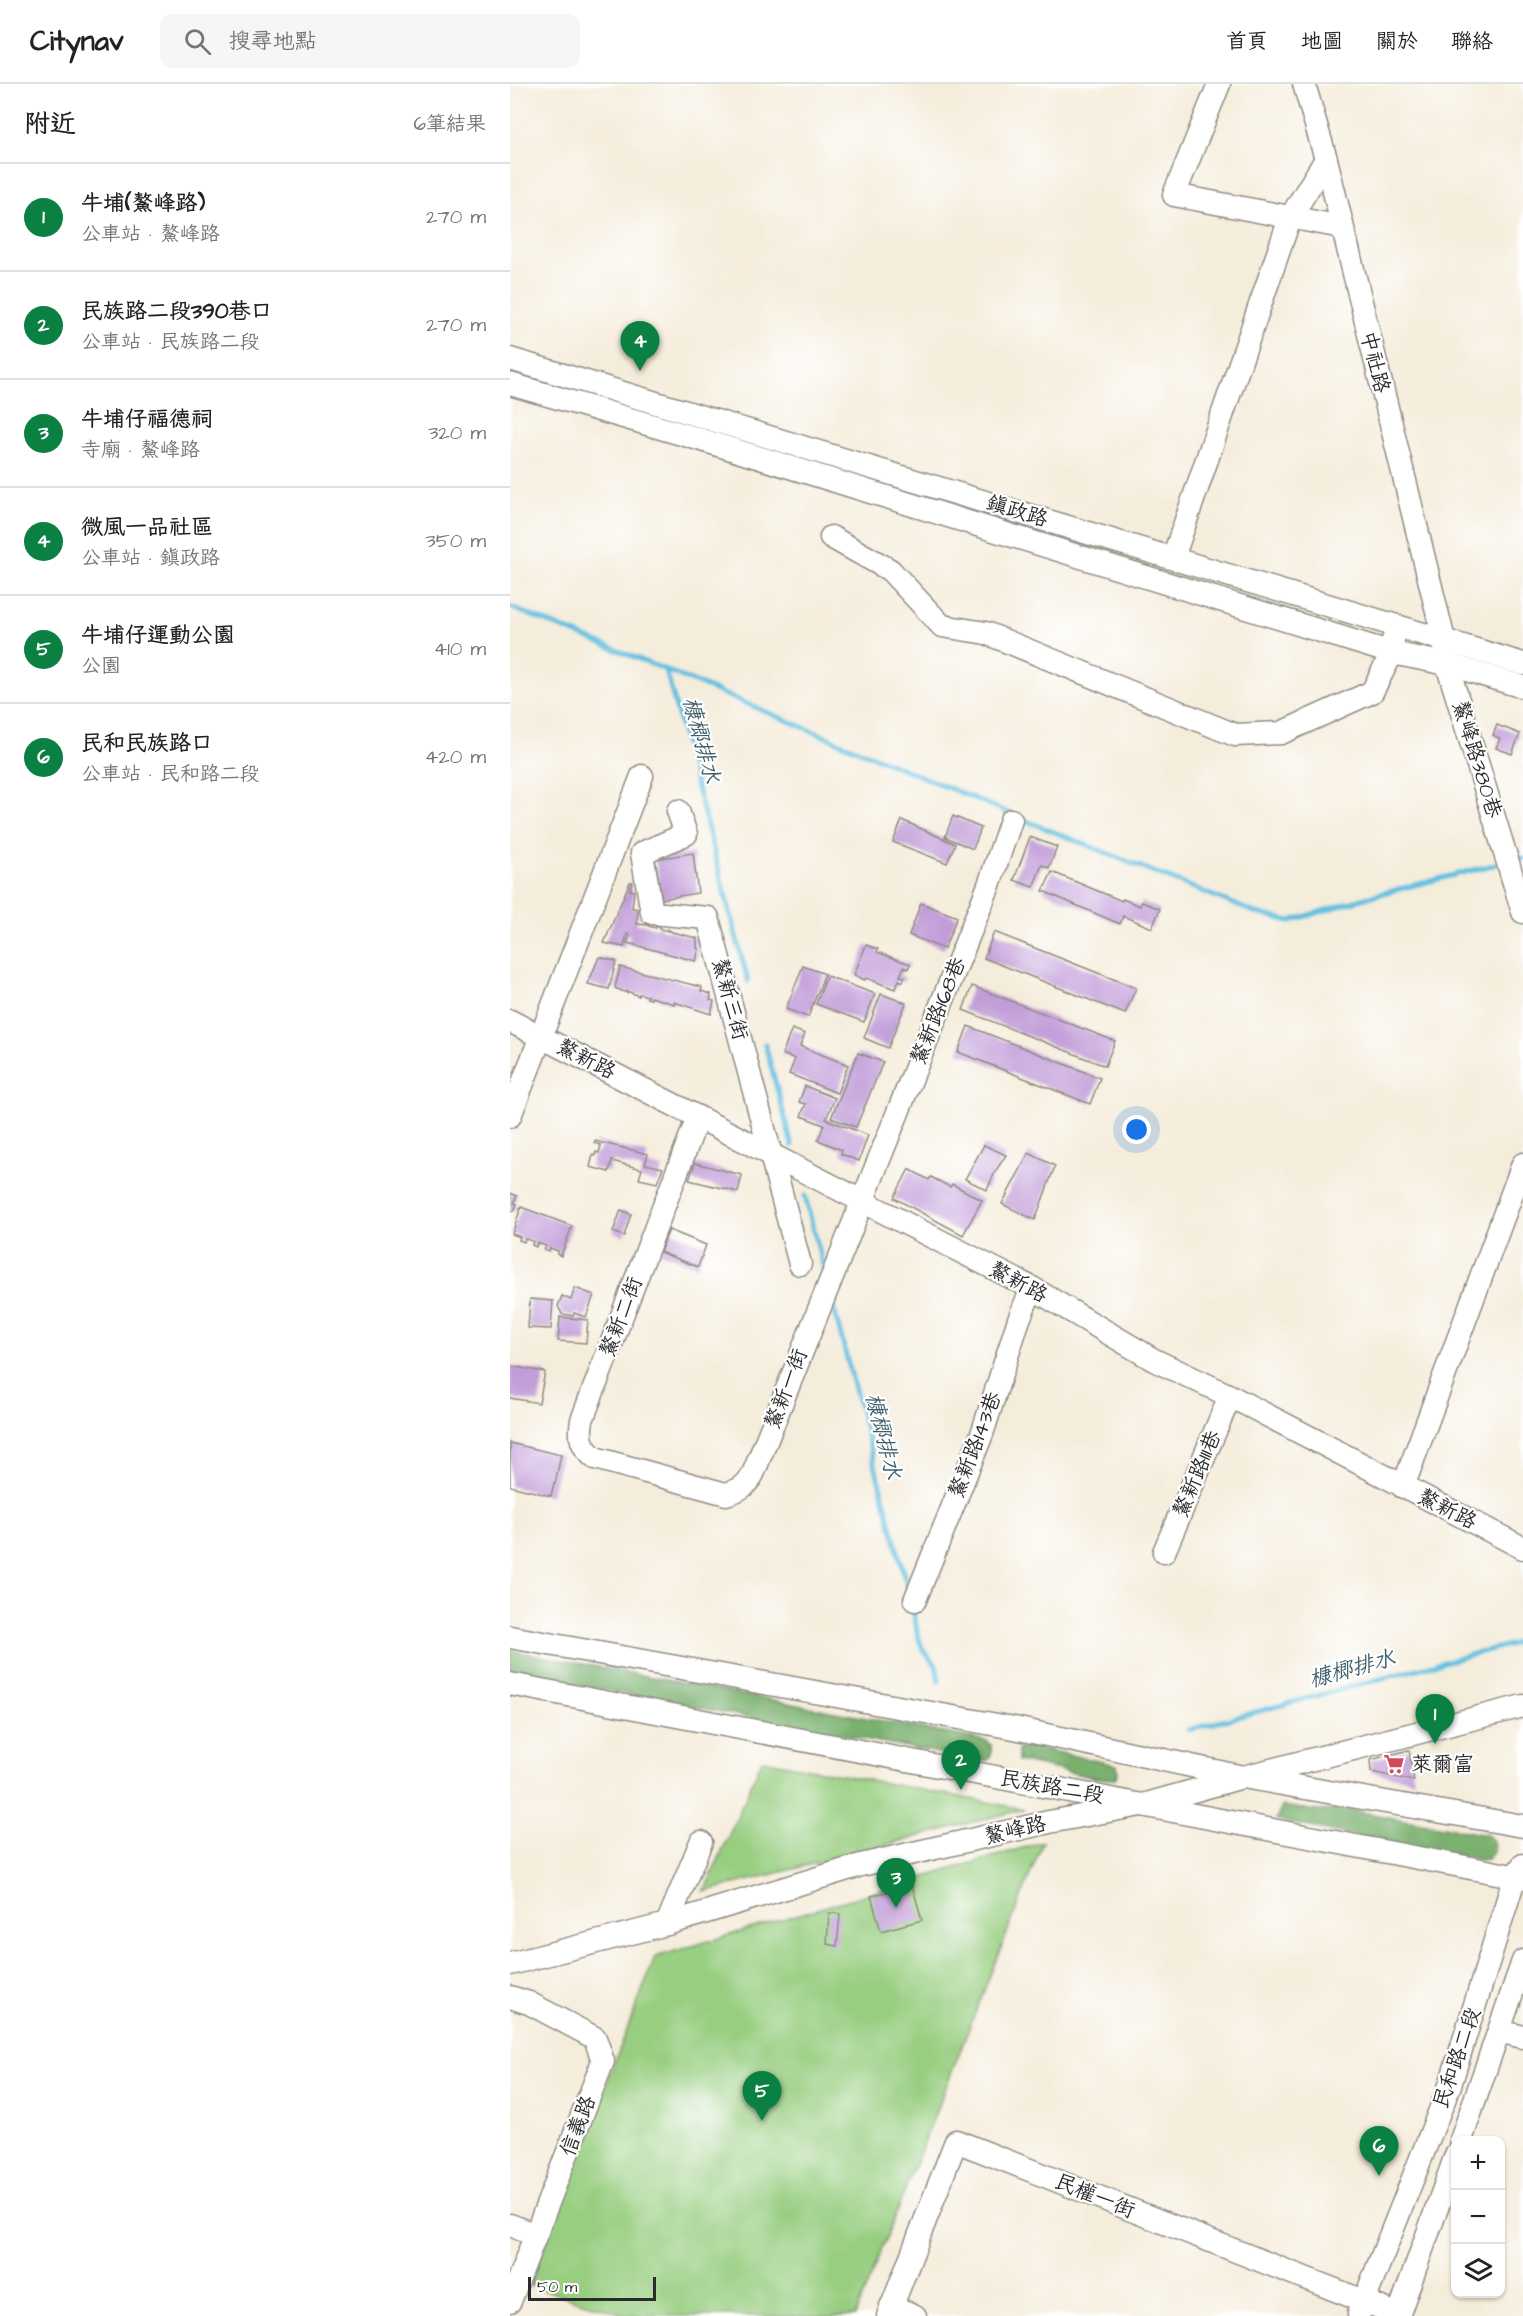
<!DOCTYPE html>
<html lang="zh-TW">
<head>
<meta charset="utf-8">
<style>
	:root { --surface:#fff; --page:#f6f6f6; --text:#222; --muted:#767676; --line:#e0e0e0; --accent:#0b8043 }
	body { margin:0; font-family:"Architects Daughter","LXGW WenKai TC",sans-serif; background:var(--page); color:var(--text) }
	.controls { position:absolute; right:18px; bottom:18px; display:grid; overflow:hidden; border-radius:12px; box-shadow:0 2px 4px #0004 }
	.controls button { width:54px; height:54px; display:grid; place-items:center; padding:0; border:0; border-bottom:2px solid var(--line); background:var(--surface); color:var(--text); font:30px sans-serif }
	.scale { position:absolute; left:18px; bottom:15px; width:128px; box-sizing:border-box; padding-left:6px; border:3px solid #2b2b2b; border-top:0; font-size:16px; line-height:21px; white-space:nowrap; color:#2b2b2b; -webkit-text-stroke:4px #fff; paint-order:stroke }
	.you { position:absolute; left:627px; top:1046px; width:21px; height:21px; margin:-15px; border:4px solid #fff; border-radius:50%; background:#1a73e8; box-shadow:0 0 0 9px #1a73e833 }
	.badge { display:grid; place-items:center; width:39px; height:39px; border-radius:50%; background:var(--accent); color:#fff; font-size:20px; font-weight:700 }
	.pin { position:absolute; translate:-50% -50px; filter:drop-shadow(0 2px 3px #0008) }
	.pin::after { content:''; position:absolute; top:32px; width:21px; height:18px; background:inherit; clip-path:polygon(0 0,100% 0,50% 100%) }
	.list { margin:0; padding:0; list-style:none }
	h2 { display:flex; justify-content:space-between; align-items:center; height:78px; margin:0; padding:0 24px; font-size:26px }
	h2 small { font-size:20px; font-weight:400; color:var(--muted) }
	.list li { display:grid; grid-template-columns:39px 1fr auto; gap:18px; align-items:center; box-sizing:border-box; height:108px; padding:0 24px; border-top:2px solid var(--line) }
	.list b { display:block; font-size:22px; white-space:nowrap }
	.list p { margin:0; font-size:20px; white-space:nowrap; color:var(--muted) }
	.list em { font-size:20px; font-style:normal; color:var(--muted) }
	.icon { flex:none; width:33px; height:33px; fill:none; stroke:currentColor; stroke-width:2; stroke-linecap:round; stroke-linejoin:round }
	.map { position:relative; flex:none; width:1013px; height:2232px; overflow:hidden }
	header { display:flex; align-items:center; gap:36px; box-sizing:border-box; height:84px; padding:0 30px; background:var(--surface); border-bottom:2px solid var(--line) }
	header strong { font-size:28px }
	nav { display:flex; gap:33px; margin-inline-start:auto; font-size:21px }
	.search { width:420px; height:54px; background:var(--page); display:flex; align-items:center; gap:15px; box-sizing:border-box; padding:0 21px; border-radius:12px; color:var(--muted); font-size:22px }
	main { display:flex }
	aside { flex:1; background:var(--surface) }
	.map>svg:first-child { display:block }
	.green { fill:#98ce80; stroke:#627c56; stroke-width:1.5 }
	.forest { fill:#7ab16e; stroke:#526e4c; stroke-width:1.5 }
	.lines { fill:none; stroke-linecap:round; stroke-linejoin:round }
	.stream { stroke:#62bfe0; stroke-width:5 }
	.building { fill:#c29ed9 }
	.minor-casing { stroke:#908c83; stroke-width:25 }
	.minor { stroke:#fff; stroke-width:22 }
	.labels { text-anchor:middle; dominant-baseline:central; stroke-width:4.5; stroke-linejoin:round; paint-order:stroke }
	.street-label { font-size:21px; fill:#2b2b2b; stroke:#fff }
	.poi-label { font-size:21px; fill:#2b2b2b; stroke:#fff; text-anchor:start }
	.water-label { font-size:22px; font-style:italic; fill:#3e5f6a; stroke:#fff }
</style>
</head>
<body>
<header>
<strong>Citynav</strong>
<div class="search"><svg class="icon" aria-label="search" viewBox="0 0 24 24"><circle cx="10" cy="10" r="6"/><path d="M15 15l6 6"/></svg>搜尋地點</div>
<nav><a>首頁</a><a>地圖</a><a>關於</a><a>聯絡</a></nav>
</header>
<main>
<aside>
<h2>附近<small>6筆結果</small></h2>
<ul class="list">
<li><span class="badge">1</span><div><b>牛埔(鰲峰路)</b><p>公車站 · 鰲峰路</p></div><em>270 m</em></li>
<li><span class="badge">2</span><div><b>民族路二段390巷口</b><p>公車站 · 民族路二段</p></div><em>270 m</em></li>
<li><span class="badge">3</span><div><b>牛埔仔福德祠</b><p>寺廟 · 鰲峰路</p></div><em>320 m</em></li>
<li><span class="badge">4</span><div><b>微風一品社區</b><p>公車站 · 鎮政路</p></div><em>350 m</em></li>
<li><span class="badge">5</span><div><b>牛埔仔運動公園</b><p>公園</p></div><em>410 m</em></li>
<li><span class="badge">6</span><div><b>民和民族路口</b><p>公車站 · 民和路二段</p></div><em>420 m</em></li>
</ul>
</aside>
<div class="map">
<svg width="1013" height="2232" viewBox="0 0 1013 2232">
	<rect width="100%" height="100%" fill="#fff"/>
	<filter id="ink" filterUnits="userSpaceOnUse"><feTurbulence type="fractalNoise" baseFrequency=".0167" numOctaves="2"/><feDisplacementMap in="SourceGraphic" scale="12" xChannelSelector="R" yChannelSelector="G"/><feConvolveMatrix kernelMatrix="1 2 1 2 8 2 1 2 1" color-interpolation-filters="sRGB"/></filter>
	<filter id="wash" filterUnits="userSpaceOnUse"><feTurbulence type="fractalNoise" baseFrequency=".008" numOctaves="4" result="noise"/><feDisplacementMap in="SourceGraphic" scale="24" xChannelSelector="R" yChannelSelector="G"/><feGaussianBlur stdDeviation="1.35" result="paint"/><feColorMatrix in="noise" values="0 0 0 0 0 0 0 0 0 0 0 0 0 0 0 0 0 1.4 0 .05"/><feComposite in="paint" operator="in"/></filter>
	<g filter="url(#wash)">
		<rect width="100%" height="100%" fill="#f5eddb"/>
		<g class="green">
			<polygon points="252,1676 514,1725 194,1808"/>
			<polygon points="533,1758 345,2232 118,2232 19,2201 145,1873"/>
		</g>
		<g class="forest">
			<polygon points="0,1566 477,1657 481,1661 481,1671 478,1676 471,1677 0,1588"/>
			<polygon points="519,1662 607,1681 608,1688 605,1695 586,1694 508,1677 508,1666"/>
			<polygon points="772,1722 808,1727 835,1725 977,1751 983,1757 984,1767 977,1775 970,1776 775,1738 766,1735"/>
		</g>
		<g class="lines">
			<g class="stream">
				<polyline points="0,523 156,586 238,897"/>
				<polyline points="156,586 499,729"/>
				<polyline points="507,733 746,829 780,837 862,812 991,779"/>
				<polyline points="1009,775 1013,774"/>
				<polyline points="255,960 282,1061"/>
				<polyline points="295,1112 315,1190"/>
				<polyline points="321,1214 399,1510"/>
				<polyline points="402,1521 408,1552 413,1566 426,1581 429,1597"/>
				<polyline points="678,1646 1013,1557"/>
			</g>
		</g>
		<g id="blocks">
			<g class="building">
				<polygon points="987,641 1010,650 1002,670 986,664 990,655 983,651"/>
				<polygon points="443,732 471,744 463,765 435,753"/>
				<polygon points="392,736 445,760 437,779 383,758"/>
				<polygon points="520,753 547,763 539,784 532,781 523,803 504,796"/>
				<polygon points="183,769 188,809 152,815 145,775"/>
				<polygon points="542,788 612,817 613,815 630,822 632,818 650,825 642,844 613,832 610,840 533,807"/>
				<polygon points="120,798 122,798 120,806 124,807 122,824 128,825 127,840 138,841 138,842 146,844 146,842 150,843 150,845 158,847 158,845 162,848 187,854 187,864 189,865 186,877 117,859 120,851 117,850 114,863 94,859"/>
				<polygon points="411,819 447,833 434,865 399,851"/>
				<polygon points="484,848 626,904 615,930 474,874"/>
				<polygon points="356,861 368,865 367,868 400,880 398,885 394,883 390,892 395,893 393,898 389,896 385,905 356,894 355,896 344,891"/>
				<polygon points="89,873 106,877 99,905 78,900"/>
				<polygon points="293,882 315,890 298,933 276,925"/>
				<polygon points="110,883 192,903 191,907 201,910 200,916 204,917 201,930 164,918 164,920 141,913 141,915 137,914 138,912 129,910 129,912 117,907 117,909 105,904"/>
				<polygon points="317,892 365,910 354,938 306,920"/>
				<polygon points="462,902 605,957 595,982 453,926"/>
				<polygon points="371,910 396,919 378,964 354,954"/>
				<polygon points="458,942 590,994 580,1020 448,968"/>
				<polygon points="282,945 295,950 290,962 338,981 327,1009 279,990 285,975 272,970"/>
				<polygon points="348,969 373,978 346,1043 321,1034"/>
				<polygon points="295,1002 325,1014 316,1035 358,1051 349,1077 331,1070 332,1066 308,1056 314,1041 291,1032 296,1020 289,1018"/>
				<polygon points="85,1057 138,1070 135,1080 153,1084 147,1099 129,1095 132,1085 113,1080 102,1077 99,1088 80,1083 83,1071 85,1072 86,1068 89,1069 91,1061 84,1059"/>
				<polygon points="474,1061 496,1071 485,1088 477,1106 455,1095"/>
				<polygon points="519,1069 545,1082 525,1136 492,1120"/>
				<polygon points="185,1079 232,1091 228,1108 179,1096"/>
				<polygon points="399,1085 419,1096 421,1093 440,1103 442,1100 472,1116 453,1151 384,1114"/>
				<polygon points="0,1109 7,1112 4,1119 7,1120 4,1127 0,1126"/>
				<polygon points="11,1123 62,1142 51,1172 47,1170 48,1167 40,1164 39,1167 34,1166 36,1162 27,1159 26,1163 22,1161 23,1157 15,1155 14,1158 9,1156 10,1153 2,1150"/>
				<polygon points="111,1126 121,1130 114,1152 103,1148"/>
				<polygon points="159,1146 196,1161 188,1183 150,1168"/>
				<polygon points="65,1204 84,1211 76,1233 64,1229 63,1232 52,1230 48,1222 52,1212 61,1216"/>
				<polygon points="20,1215 43,1217 41,1245 18,1244"/>
				<polygon points="50,1233 78,1236 76,1259 48,1257"/>
				<polygon points="0,1282 35,1288 29,1319 0,1314"/>
				<polygon points="0,1359 51,1371 45,1400 44,1399 41,1412 0,1402"/>
				<polygon points="899,1666 904,1697 861,1688 860,1676"/>
				<polygon points="402,1801 412,1836 371,1847 361,1812"/>
				<polygon points="319,1829 330,1830 327,1862 317,1860"/>
			</g>
		</g>
	</g>
	<g filter="url(#ink)">
		<use href="#blocks" fill-opacity="0" stroke="#908c83" stroke-width="1.5"/>
		<g class="lines">
			<g class="minor-casing">
				<g id="minor">
					<polyline points="709,0 664,111 832,143"/>
					<polyline points="794,0 816,75 934,556 937,580 1013,828"/>
					<polyline points="0,275 1013,580"/>
					<polyline points="0,300 192,356 882,569 937,580 1013,603"/>
					<polyline points="321,453 380,486 432,542 476,549 725,651 771,649 862,608 882,569 883,556"/>
					<polyline points="663,474 780,134 816,75"/>
					<polyline points="168,727 176,750 132,769 142,829 198,834 290,1180"/>
					<polyline points="0,937 522,1204 644,1276 720,1312 1013,1464"/>
					<polyline points="0,1032 132,692"/>
					<path d="M188,1033l-116,303c-3,17 -1,27 13,38l131,36c14,-4 20,-8 27,-20l236,-589 22,-65"/>
					<polyline points="893,1403 1013,1080"/>
					<polyline points="654,1468 720,1312"/>
					<polyline points="405,1516 472,1350 509,1235 522,1204"/>
					<polyline points="0,1553 504,1644 733,1693 1013,1742"/>
					<polyline points="0,1600 1013,1794"/>
					<polyline points="157,1840 191,1758"/>
					<polyline points="0,1880 157,1840 351,1781 539,1738 636,1720 733,1693 1013,1622"/>
					<polyline points="0,1913 19,1919 85,1954 93,1977 0,2217"/>
					<polyline points="989,1947 1013,1953"/>
					<polyline points="951,2056 1013,1877"/>
					<polyline points="0,2141 25,2151"/>
					<polyline points="381,2222 405,2232"/>
					<polyline points="849,2230 940,2001 1005,1792 1013,1781"/>
					<polyline points="378,2232 446,2057 889,2231"/>
					<polyline points="888,2232 946,2071"/>
				</g>
			</g>
			<use href="#minor" class="minor"/>
		</g>
	</g>
	<defs>
		<g id="supermarket-bare" transform="scale(1.62)"><path d="M-6-5.5h2.5l.6 2H6L4.5 2H-2.5L-4.4-4H-6ZM-1.5 3.2a1.3 1.3 0 1 0 .1 0ZM3 3.2a1.3 1.3 0 1 0 .1 0Z" fill="#d1495b" stroke="#fff" stroke-width="2.5" paint-order="stroke"/></g>
	</defs>
	<g fill-rule="evenodd">
		<use href="#supermarket-bare" x="884" y="1680"/>
	</g>
	<g class="labels">
		<g class="street-label">
			<text transform="translate(865 278) rotate(76)">中社路</text>
			<text transform="translate(507 427) rotate(17)">鎮政路</text>
			<text transform="translate(967 675) rotate(73)">鰲峰路380巷</text>
			<text transform="translate(220 915) rotate(75)">鰲新三街</text>
			<text transform="translate(428 927) rotate(-68)">鰲新路168巷</text>
			<text transform="translate(76 975) rotate(27)">鰲新路</text>
			<text transform="translate(508 1198) rotate(28)">鰲新路</text>
			<text transform="translate(111 1233) rotate(-69)">鰲新二街</text>
			<text transform="translate(276 1305) rotate(-69)">鰲新一街</text>
			<text transform="translate(465 1361) rotate(-69)">鰲新路143巷</text>
			<text transform="translate(687 1390) rotate(-67)">鰲新路111巷</text>
			<text transform="translate(937 1425) rotate(27)">鰲新路</text>
			<text transform="translate(542 1703) rotate(10)">民族路二段</text>
			<text transform="translate(505 1746) rotate(-13)">鰲峰路</text>
			<text transform="translate(947 1974) rotate(-71)">民和路二段</text>
			<text transform="translate(68 2042) rotate(-69)">信義路</text>
			<text transform="translate(585 2112) rotate(22)">民權一街</text>
		</g>
		<g class="poi-label">
			<text x="901" y="1680">萊爾富</text>
		</g>
		<g class="water-label">
			<text transform="translate(191 656) rotate(75)">槺榔排水</text>
			<text transform="translate(373 1352) rotate(76)">槺榔排水</text>
			<text transform="translate(842 1585) rotate(-15)">槺榔排水</text>
		</g>
	</g>
</svg>
<div class="controls">
<button>+</button>
<button>−</button>
<button><svg class="icon" aria-label="layers" viewBox="0 0 24 24"><path d="M12 4l9 5-9 5-9-5zM3 14l9 5 9-5"/></svg></button>
</div>
<div class="scale">50 m</div>
<div class="you"></div>
<div class="pin badge" style="left:925px;top:1660px">1</div>
<div class="pin badge" style="left:451px;top:1706px">2</div>
<div class="pin badge" style="left:386px;top:1824px">3</div>
<div class="pin badge" style="left:130px;top:287px">4</div>
<div class="pin badge" style="left:252px;top:2037px">5</div>
<div class="pin badge" style="left:869px;top:2092px">6</div>
</div>
</main>
</body>
</html>
